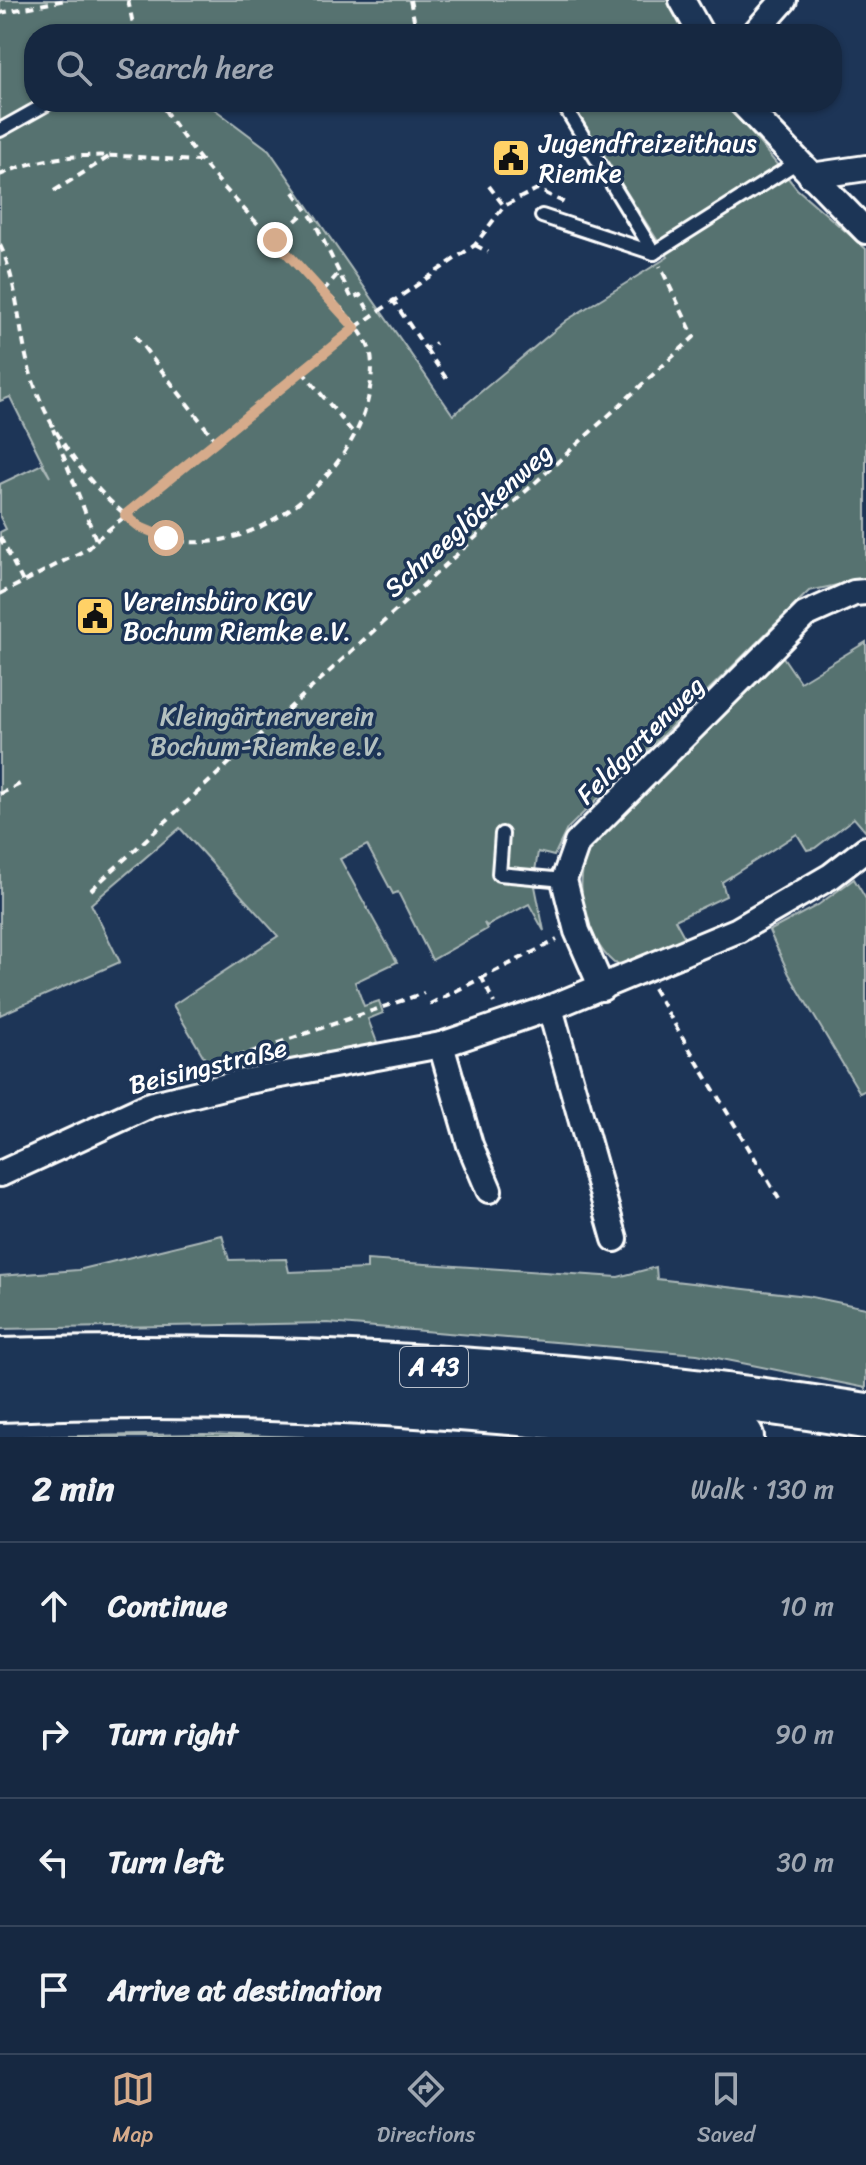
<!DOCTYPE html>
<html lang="en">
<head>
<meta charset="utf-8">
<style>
	:root { --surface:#162841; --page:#23344c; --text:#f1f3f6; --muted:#9ea6b1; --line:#35445a; --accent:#d6ab8b }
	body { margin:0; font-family:Sriracha,sans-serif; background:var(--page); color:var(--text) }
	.stop { position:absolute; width:24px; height:24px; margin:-18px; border:6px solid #d6ab8b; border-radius:50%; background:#fff }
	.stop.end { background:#d6ab8b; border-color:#fff; box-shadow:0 2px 8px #0008 }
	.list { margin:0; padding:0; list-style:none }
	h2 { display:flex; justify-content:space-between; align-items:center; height:104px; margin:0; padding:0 32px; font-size:34px }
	h2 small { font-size:26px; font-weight:400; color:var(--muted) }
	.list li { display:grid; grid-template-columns:52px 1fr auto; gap:24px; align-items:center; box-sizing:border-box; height:128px; padding:0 32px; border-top:2px solid var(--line) }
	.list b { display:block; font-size:30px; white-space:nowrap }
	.list em { font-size:26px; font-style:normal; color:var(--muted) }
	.icon { flex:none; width:44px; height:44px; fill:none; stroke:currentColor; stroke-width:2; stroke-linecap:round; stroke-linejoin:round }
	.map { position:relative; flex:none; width:866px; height:1437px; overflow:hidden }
	.search { position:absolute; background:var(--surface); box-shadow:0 2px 6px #0004; left:24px; right:24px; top:24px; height:88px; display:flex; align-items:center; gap:20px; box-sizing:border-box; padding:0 28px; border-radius:32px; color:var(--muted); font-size:30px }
	.sheet { height:616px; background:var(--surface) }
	nav { display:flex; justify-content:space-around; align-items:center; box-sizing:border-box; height:112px; border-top:2px solid var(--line); background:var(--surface); font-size:22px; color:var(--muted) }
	nav a { display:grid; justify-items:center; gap:4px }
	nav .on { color:var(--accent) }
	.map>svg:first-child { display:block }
	.green { fill:#577270; stroke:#abb8b8; stroke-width:2 }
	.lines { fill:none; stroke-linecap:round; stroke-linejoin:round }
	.service-casing { stroke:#fff; stroke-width:18 }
	.minor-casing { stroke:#fff; stroke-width:30 }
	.motorway-casing { stroke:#fff; stroke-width:50 }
	.path { stroke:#fff; stroke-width:4; stroke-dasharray:8 6; stroke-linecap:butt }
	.service { stroke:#1d3557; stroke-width:12 }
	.minor { stroke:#1d3557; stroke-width:24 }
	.motorway { stroke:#1d3557; stroke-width:44 }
	.route { stroke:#d6ab8b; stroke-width:10 }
	.labels { text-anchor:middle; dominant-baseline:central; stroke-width:7; stroke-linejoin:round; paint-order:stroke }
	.shield { fill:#1d3557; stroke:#bbc2cd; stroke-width:2 }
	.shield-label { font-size:24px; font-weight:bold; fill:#fff }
	.poi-label { font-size:26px; fill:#fff; stroke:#1d3557; text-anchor:start }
	.street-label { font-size:26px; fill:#fff; stroke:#1d3557 }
	.park-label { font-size:26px; fill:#b3c0bf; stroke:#1d3557 }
</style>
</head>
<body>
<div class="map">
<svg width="866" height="1437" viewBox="0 0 866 1437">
	<rect width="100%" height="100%" fill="#1d3557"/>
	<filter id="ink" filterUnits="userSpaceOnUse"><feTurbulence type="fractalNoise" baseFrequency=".0125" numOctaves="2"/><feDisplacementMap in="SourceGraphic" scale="16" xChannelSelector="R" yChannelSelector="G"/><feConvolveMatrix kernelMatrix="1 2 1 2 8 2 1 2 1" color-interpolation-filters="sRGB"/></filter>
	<g filter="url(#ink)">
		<g class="green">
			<polygon points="0,0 669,0 688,34 34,34 34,102 50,102 0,131"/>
			<polygon points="59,102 205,102 269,150 453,415 567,320 668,257 569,102 726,102 797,189 866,249 866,579 809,591 567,829 554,856 538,852 535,871 550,874 550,886 535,886 544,931 529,904 487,926 484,923 487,929 432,960 398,892 393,894 367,845 340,859 397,962 355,982 364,1006 379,1001 383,1013 368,1019 378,1045 220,1075 211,1069 173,1005 278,936 180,828 91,904 120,962 0,1015 0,532 6,529 0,517 0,484 42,464 50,477 10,397 0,401 0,136"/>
			<path d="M866,642v190l-12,-14 -39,30 -8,2 -10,-16 -75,48 4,14 -51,24 11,20 -57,25 -15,-2c-30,-26 -43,-82 -23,-116l190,-193 19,28z"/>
			<polygon points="854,879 866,899 866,1090 860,1093 789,974 769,931 818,905"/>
			<polygon points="222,1235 229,1260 286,1259 289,1272 367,1269 367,1260 618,1277 656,1267 657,1279 807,1296 866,1308 866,1388 697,1354 328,1323 0,1329 0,1276 78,1270"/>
			<polygon points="204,1434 304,1437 20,1437"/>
		</g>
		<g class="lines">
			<g class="service-casing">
				<g id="service">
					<polyline points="562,102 654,253"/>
					<polyline points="0,130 50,102"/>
					<polyline points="542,216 654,253 796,163"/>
					<polyline points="502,834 499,874 564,880"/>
				</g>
			</g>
			<g class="minor-casing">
				<g id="minor">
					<polyline points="682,0 701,34"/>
					<polyline points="754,34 784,0"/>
					<polyline points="741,102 866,231"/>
					<polyline points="811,176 866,168"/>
					<polyline points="602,988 577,931 564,880 577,843 805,615 854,593 866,592"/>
					<polyline points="550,1008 615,1239"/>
					<polyline points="441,1045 470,1145 489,1190"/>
					<polyline points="0,1174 150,1105 243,1082 441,1045 550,1008 738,930 831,876 866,849"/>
				</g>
			</g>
			<g class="motorway-casing">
				<g id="motorway">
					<path d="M0,1361c291,-8 579,9 866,55"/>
					<path d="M0,1399c247,-10 496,6 741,38"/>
				</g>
			</g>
			<g class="path">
				<polyline points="128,0 135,34"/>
				<polyline points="410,0 417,34"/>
				<polyline points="0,13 65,0"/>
				<path d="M0,175c65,-30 131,-17 199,-14"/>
				<polyline points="489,186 504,206"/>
				<polyline points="54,191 112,155"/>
				<polyline points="294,192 313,219 352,299 360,295 372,317"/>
				<polyline points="275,240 305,212"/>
				<path d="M0,245c16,34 18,74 26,111 13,60 54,122 102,161 88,73 219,-26 240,-118 3,-14 6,-35 2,-48 -10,-29 -42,-54 -62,-75 -52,-55 -109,-108 -148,-174"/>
				<polyline points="475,245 488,252"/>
				<polyline points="323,291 337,275"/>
				<polyline points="392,299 426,349 436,343"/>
				<polyline points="356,327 475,245 504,206 537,189 569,205"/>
				<polyline points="135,336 216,441"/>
				<polyline points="426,349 448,381"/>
				<polyline points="302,371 355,435"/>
				<polyline points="0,537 23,582"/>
				<polyline points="96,540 355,328"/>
				<polyline points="0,594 87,549 96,540 53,429"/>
				<polyline points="0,794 22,783"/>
				<polyline points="91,890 694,337 660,266"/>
				<polyline points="481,976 494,1003"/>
				<polyline points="653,988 779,1199"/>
				<polyline points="430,1004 557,940"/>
				<polyline points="237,1057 424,993"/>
			</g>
			<use href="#service" class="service"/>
			<use href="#minor" class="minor"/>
			<use href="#motorway" class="motorway"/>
		</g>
	</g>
	<g class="lines" filter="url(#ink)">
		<polyline class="route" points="166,538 140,527 125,515 355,328 275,240"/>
	</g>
	<defs>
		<g id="civic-square" transform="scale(2)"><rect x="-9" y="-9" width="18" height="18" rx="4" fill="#ffd166" stroke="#1d3557"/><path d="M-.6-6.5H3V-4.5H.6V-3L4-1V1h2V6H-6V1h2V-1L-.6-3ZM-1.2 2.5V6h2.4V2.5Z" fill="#111"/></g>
	</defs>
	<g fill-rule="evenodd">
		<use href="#civic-square" x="511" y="158"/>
		<use href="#civic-square" x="95" y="616"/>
	</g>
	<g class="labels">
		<rect class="shield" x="400" y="1347" width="68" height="40" rx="6"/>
		<g class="shield-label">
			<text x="434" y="1367">A 43</text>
		</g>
		<g class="poi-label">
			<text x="539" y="143">Jugendfreizeithaus<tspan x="539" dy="30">Riemke</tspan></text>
			<text x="123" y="601">Vereinsbüro KGV<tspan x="123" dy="30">Bochum Riemke e.V.</tspan></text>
		</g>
		<g class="street-label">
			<text transform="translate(468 520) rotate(-42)">Schneeglöckenweg</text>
			<text transform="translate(640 740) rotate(-45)">Feldgartenweg</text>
			<text transform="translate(208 1066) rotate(-14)">Beisingstraße</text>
		</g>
		<g class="park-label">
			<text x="267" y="716">Kleingärtnerverein<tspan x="267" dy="30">Bochum-Riemke e.V.</tspan></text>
		</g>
	</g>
</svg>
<div class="stop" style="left:166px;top:538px"></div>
<div class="stop end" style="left:275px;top:240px"></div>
<div class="search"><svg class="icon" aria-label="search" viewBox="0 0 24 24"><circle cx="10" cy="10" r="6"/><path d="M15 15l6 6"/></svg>Search here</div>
</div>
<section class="sheet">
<h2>2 min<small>Walk · 130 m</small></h2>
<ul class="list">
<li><svg class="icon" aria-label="ahead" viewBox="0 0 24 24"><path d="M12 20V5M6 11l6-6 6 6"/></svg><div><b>Continue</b></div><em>10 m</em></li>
<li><svg class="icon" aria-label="right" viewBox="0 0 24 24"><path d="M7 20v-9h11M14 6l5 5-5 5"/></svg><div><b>Turn right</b></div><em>90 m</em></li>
<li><svg class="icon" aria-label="left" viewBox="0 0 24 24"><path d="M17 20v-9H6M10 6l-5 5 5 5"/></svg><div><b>Turn left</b></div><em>30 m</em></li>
<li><svg class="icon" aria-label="arrive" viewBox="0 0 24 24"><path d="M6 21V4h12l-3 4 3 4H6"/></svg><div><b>Arrive at destination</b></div></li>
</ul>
</section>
<nav>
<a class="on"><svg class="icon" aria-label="map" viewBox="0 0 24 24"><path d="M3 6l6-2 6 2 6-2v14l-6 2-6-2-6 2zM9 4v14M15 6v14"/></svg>Map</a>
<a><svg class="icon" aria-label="directions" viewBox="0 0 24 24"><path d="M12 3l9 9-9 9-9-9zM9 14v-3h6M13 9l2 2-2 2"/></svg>Directions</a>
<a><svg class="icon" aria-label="saved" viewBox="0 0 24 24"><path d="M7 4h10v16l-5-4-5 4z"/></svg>Saved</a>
</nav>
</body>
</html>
